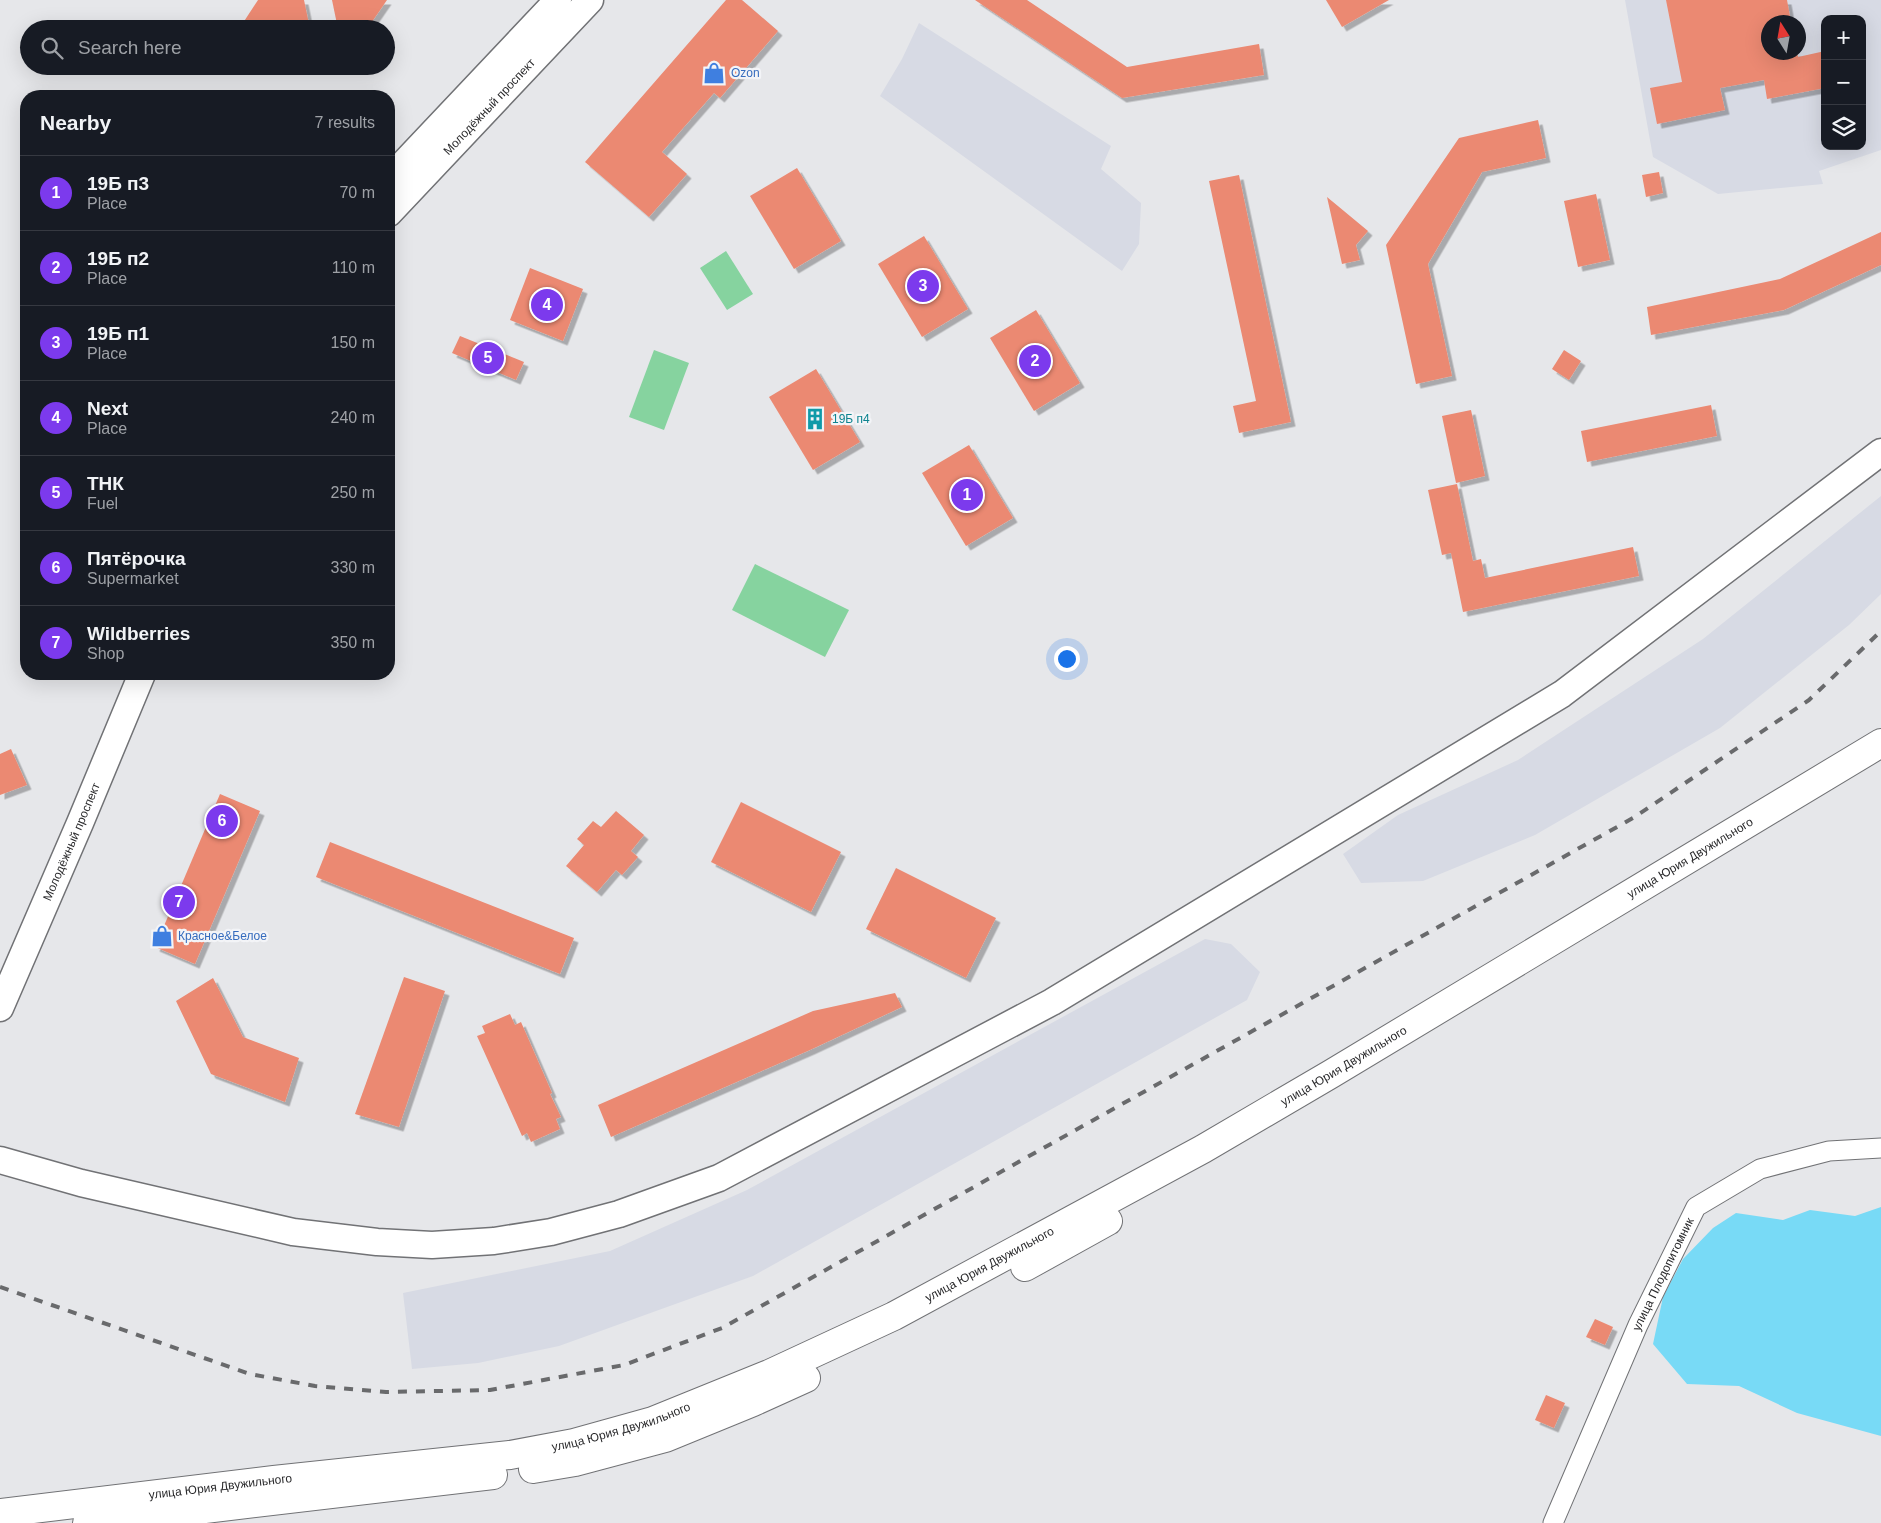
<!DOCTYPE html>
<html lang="en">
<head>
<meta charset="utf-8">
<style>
	:root { --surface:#171b24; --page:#20242c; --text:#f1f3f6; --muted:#9ea1a6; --line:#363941; --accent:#7c3aed }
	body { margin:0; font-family:Arial,sans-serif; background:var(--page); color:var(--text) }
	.controls { position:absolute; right:15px; top:15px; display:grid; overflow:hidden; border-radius:10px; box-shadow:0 5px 20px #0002 }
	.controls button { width:45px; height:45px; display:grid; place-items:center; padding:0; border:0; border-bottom:1px solid var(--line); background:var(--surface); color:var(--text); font:25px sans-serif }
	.compass { position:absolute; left:1761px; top:15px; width:45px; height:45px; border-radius:50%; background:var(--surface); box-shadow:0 5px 20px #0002; rotate:349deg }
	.you { position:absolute; left:1066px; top:658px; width:18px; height:18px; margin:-12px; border:4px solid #fff; border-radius:50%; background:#1a73e8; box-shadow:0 0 0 8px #1a73e833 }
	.badge { display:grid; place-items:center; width:32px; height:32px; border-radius:50%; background:var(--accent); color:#fff; font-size:16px; font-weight:700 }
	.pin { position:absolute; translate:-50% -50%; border:2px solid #fff; box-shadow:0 1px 5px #0006 }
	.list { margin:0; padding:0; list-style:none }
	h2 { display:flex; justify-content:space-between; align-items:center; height:65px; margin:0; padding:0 20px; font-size:21px }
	h2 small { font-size:16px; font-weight:400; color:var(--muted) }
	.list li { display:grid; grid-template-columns:32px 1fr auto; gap:15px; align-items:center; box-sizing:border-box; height:75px; padding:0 20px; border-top:1px solid var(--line) }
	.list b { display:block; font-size:19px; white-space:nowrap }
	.list p { margin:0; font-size:16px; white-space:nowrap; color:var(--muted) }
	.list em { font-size:16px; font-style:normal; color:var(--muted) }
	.icon { flex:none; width:28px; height:28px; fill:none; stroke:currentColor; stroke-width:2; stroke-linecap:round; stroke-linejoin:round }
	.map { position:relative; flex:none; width:1881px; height:1523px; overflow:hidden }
	.search { position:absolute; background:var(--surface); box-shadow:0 5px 20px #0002; left:20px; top:20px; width:375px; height:55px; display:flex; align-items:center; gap:12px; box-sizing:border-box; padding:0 18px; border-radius:28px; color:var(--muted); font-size:19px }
	.panel { position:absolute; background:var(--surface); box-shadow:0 5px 20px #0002; left:20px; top:90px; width:375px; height:590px; border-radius:20px }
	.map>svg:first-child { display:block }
	.built { fill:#d7dae4; fill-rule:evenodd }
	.green { fill:#86d39f }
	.water { fill:#78daf6 }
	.building { fill:#eb8972; filter:url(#shadow) }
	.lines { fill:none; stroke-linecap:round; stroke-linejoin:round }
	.street-casing { stroke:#717275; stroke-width:21 }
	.secondary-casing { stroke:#717275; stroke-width:29 }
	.primary-casing { stroke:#717275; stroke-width:30 }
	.street { stroke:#fff; stroke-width:19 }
	.secondary { stroke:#fff; stroke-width:26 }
	.primary { stroke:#fff; stroke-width:28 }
	.rail { stroke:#696a6c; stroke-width:4; stroke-dasharray:9 9; stroke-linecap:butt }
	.labels { text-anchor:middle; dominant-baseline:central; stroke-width:4.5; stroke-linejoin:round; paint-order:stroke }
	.shop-label { font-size:12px; fill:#366cbe; stroke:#f3f4f7; text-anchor:start }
	.street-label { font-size:12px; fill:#2a2a2c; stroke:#f3f4f7 }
	.culture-label { font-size:12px; fill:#0d838f; stroke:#f3f4f7; text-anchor:start }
</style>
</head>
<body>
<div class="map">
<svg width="1881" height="1523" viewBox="0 0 1881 1523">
	<defs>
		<filter id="shadow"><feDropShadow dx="4.5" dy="4.5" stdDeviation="0" flood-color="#0004"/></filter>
	</defs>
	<rect width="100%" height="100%" fill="#e6e7ea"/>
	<g class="built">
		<path d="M1625,0h256v150l-62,21 4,13 -105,10 -65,-37zM1825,19h37v127h-37zM1768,22h30v30h-30z"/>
		<polygon points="919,23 1111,146 1101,169 1141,203 1139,244 1122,271 880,96 902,59"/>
		<polygon points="1881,496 1881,594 1849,625 1720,728 1535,835 1423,881 1361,883 1343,854 1398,815 1518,760 1703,639"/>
		<polygon points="1205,939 1231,944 1260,972 1247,1000 753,1276 559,1346 478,1363 412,1369 403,1293 610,1251 747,1190"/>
	</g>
	<g class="green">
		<polygon points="726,251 753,294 727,310 700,268"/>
		<polygon points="654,350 689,363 664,430 629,417"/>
		<polygon points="755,564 849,610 825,657 732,610"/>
	</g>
	<polygon class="water" points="1881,1207 1881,1436 1797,1413 1739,1386 1687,1384 1653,1344 1663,1297 1683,1259 1713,1228 1736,1213 1783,1220 1810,1210 1855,1216"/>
	<g class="building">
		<polygon points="258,0 304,0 310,29 239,29"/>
		<polygon points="332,0 387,0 367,29 338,29"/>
		<polygon points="726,0 742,0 778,31 720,98 714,93 662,152 687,174 649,217 585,162"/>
		<polygon points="975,0 1027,0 1127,67 1259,44 1264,75 1122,98"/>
		<polygon points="1326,0 1389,0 1342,27"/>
		<polygon points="1666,0 1787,0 1791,22 1768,22 1768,52 1797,52 1798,57 1825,51 1825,88 1767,99 1764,80 1720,88 1725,110 1657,124 1650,88 1682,82"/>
		<polygon points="1538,120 1546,158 1482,172 1428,264 1452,376 1416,384 1386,245 1459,138"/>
		<polygon points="797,168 841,241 794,269 750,196"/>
		<polygon points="1659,172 1663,193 1646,197 1642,175"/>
		<polygon points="1239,175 1291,422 1239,433 1233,406 1256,401 1209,181"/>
		<polygon points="1596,194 1610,260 1578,267 1564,201"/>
		<polygon points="1327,197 1368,231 1356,245 1360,260 1342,264"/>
		<polygon points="1881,232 1881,265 1784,310 1651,335 1647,307 1780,279"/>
		<polygon points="924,236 968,309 922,337 878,264"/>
		<polygon points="530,268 583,289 563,341 510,320"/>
		<polygon points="1036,310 1080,383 1034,411 990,338"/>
		<polygon points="460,336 524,362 516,380 452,353"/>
		<polygon points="1564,350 1581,361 1569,380 1552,369"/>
		<polygon points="816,369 860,442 813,470 769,397"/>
		<polygon points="1711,405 1717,436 1587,462 1581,431"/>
		<polygon points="1471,410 1485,476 1456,483 1442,416"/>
		<polygon points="969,445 1013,518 966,546 922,473"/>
		<polygon points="1457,484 1473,561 1481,559 1485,578 1633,547 1639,576 1463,612 1451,553 1442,555 1428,490"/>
		<polygon points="11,749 27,785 0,795 0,754"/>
		<polygon points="220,794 260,811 195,964 155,947"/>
		<polygon points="741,802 841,852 811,912 711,862"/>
		<polygon points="616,811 644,835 631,851 638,857 622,875 616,870 597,892 566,866 584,845 577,839 593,821 601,827"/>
		<polygon points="330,842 574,938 560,974 316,877"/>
		<polygon points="896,868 996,918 966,978 866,929"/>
		<polygon points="404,977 445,991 399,1127 355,1114"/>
		<polygon points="213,978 243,1037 299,1058 285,1102 211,1074 176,1001"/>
		<polygon points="895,993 902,1007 810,1050 611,1137 598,1105 813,1011"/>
		<polygon points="510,1014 515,1025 521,1022 552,1093 550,1094 561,1117 556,1119 560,1129 531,1142 527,1133 522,1136 477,1036 485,1033 482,1026"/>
		<polygon points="1595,1319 1613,1327 1605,1345 1586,1337"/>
		<polygon points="1546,1395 1565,1403 1554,1428 1535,1420"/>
	</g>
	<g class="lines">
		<g class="street-casing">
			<g id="street">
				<path id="s1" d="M1553,1523l85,-198 58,-118 64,-38 69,-18 52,-3"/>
			</g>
		</g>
		<g class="secondary-casing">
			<g id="secondary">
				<polyline points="389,179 558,0"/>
				<path id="s2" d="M389,213l201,-213"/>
				<path id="s3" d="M0,1008l80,-185 62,-149"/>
				<polyline points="0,1160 81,1183 293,1232 377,1242 432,1245 494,1241 551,1232 619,1214 719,1178 1052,1002 1562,694 1881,452"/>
			</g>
		</g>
		<g class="primary-casing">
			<g id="primary">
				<polyline points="1025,1267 1108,1221"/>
				<polyline points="533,1469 575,1462 665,1438 753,1402 806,1378"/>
				<path id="s4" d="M0,1513l274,-33 236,-25 64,-12 79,-22 116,-47 125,-58 309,-167 128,-75 550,-331"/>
				<polyline points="87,1523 493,1475"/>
			</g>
		</g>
		<use href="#street" class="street"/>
		<use href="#secondary" class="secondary"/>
		<use href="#primary" class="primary"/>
		<polyline class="rail" points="0,1287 250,1374 315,1386 386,1392 490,1390 624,1365 722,1328 1633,818 1809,700 1881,631"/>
	</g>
	<defs>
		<g id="shop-bare" transform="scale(1.725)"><path d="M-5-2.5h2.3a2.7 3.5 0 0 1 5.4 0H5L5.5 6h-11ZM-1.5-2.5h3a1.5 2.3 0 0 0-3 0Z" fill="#3f7fe0" stroke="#f3f4f7" stroke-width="2.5" paint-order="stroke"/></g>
		<g id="building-bare" transform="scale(1.725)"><path d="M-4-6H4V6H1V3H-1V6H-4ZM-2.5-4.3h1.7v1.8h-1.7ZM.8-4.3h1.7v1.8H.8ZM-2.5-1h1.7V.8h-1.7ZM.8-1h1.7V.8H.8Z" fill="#0f9aa8" stroke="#f3f4f7" stroke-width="2.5" paint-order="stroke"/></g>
	</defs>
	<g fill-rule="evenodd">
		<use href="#shop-bare" x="714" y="73"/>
		<use href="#building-bare" x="815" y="419"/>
		<use href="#shop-bare" x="162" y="936"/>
	</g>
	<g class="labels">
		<g class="shop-label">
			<text x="731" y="73">Ozon</text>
			<text x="178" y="936">Красное&amp;Белое</text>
		</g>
		<g class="street-label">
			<text stroke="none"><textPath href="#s2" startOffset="146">Молодёжный проспект</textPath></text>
			<text stroke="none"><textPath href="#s3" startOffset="181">Молодёжный проспект</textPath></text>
			<text stroke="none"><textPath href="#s4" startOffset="1842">улица Юрия Двужильного</textPath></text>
			<text stroke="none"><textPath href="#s4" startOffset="1438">улица Юрия Двужильного</textPath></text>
			<text stroke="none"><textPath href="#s4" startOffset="1032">улица Юрия Двужильного</textPath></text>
			<text stroke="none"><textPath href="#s1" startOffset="272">улица Плодопитомник</textPath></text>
			<text stroke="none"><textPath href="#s4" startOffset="628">улица Юрия Двужильного</textPath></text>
			<text stroke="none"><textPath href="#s4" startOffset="222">улица Юрия Двужильного</textPath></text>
		</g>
		<g class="culture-label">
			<text x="832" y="419">19Б п4</text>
		</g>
	</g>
</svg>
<div class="controls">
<button>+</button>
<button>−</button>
<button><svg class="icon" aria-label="layers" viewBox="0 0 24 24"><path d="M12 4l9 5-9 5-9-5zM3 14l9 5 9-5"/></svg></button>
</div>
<svg class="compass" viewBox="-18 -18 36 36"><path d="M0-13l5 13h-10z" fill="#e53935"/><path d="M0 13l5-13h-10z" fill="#9ea1a6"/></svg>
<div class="you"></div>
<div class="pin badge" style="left:967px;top:495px">1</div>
<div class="pin badge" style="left:1035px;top:361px">2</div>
<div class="pin badge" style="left:923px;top:286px">3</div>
<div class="pin badge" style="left:547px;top:305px">4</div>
<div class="pin badge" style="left:488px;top:358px">5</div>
<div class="pin badge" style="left:222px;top:821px">6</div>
<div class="pin badge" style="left:179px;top:902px">7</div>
<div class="search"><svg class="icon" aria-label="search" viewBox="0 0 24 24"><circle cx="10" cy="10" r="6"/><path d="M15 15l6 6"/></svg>Search here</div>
<section class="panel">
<h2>Nearby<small>7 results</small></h2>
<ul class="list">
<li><span class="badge">1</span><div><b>19Б п3</b><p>Place</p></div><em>70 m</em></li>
<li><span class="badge">2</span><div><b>19Б п2</b><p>Place</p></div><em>110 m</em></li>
<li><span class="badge">3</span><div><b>19Б п1</b><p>Place</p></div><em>150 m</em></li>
<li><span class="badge">4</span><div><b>Next</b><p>Place</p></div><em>240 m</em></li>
<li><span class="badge">5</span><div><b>ТНК</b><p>Fuel</p></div><em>250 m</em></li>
<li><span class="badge">6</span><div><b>Пятёрочка</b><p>Supermarket</p></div><em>330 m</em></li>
<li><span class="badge">7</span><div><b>Wildberries</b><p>Shop</p></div><em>350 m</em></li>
</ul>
</section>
</div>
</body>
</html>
